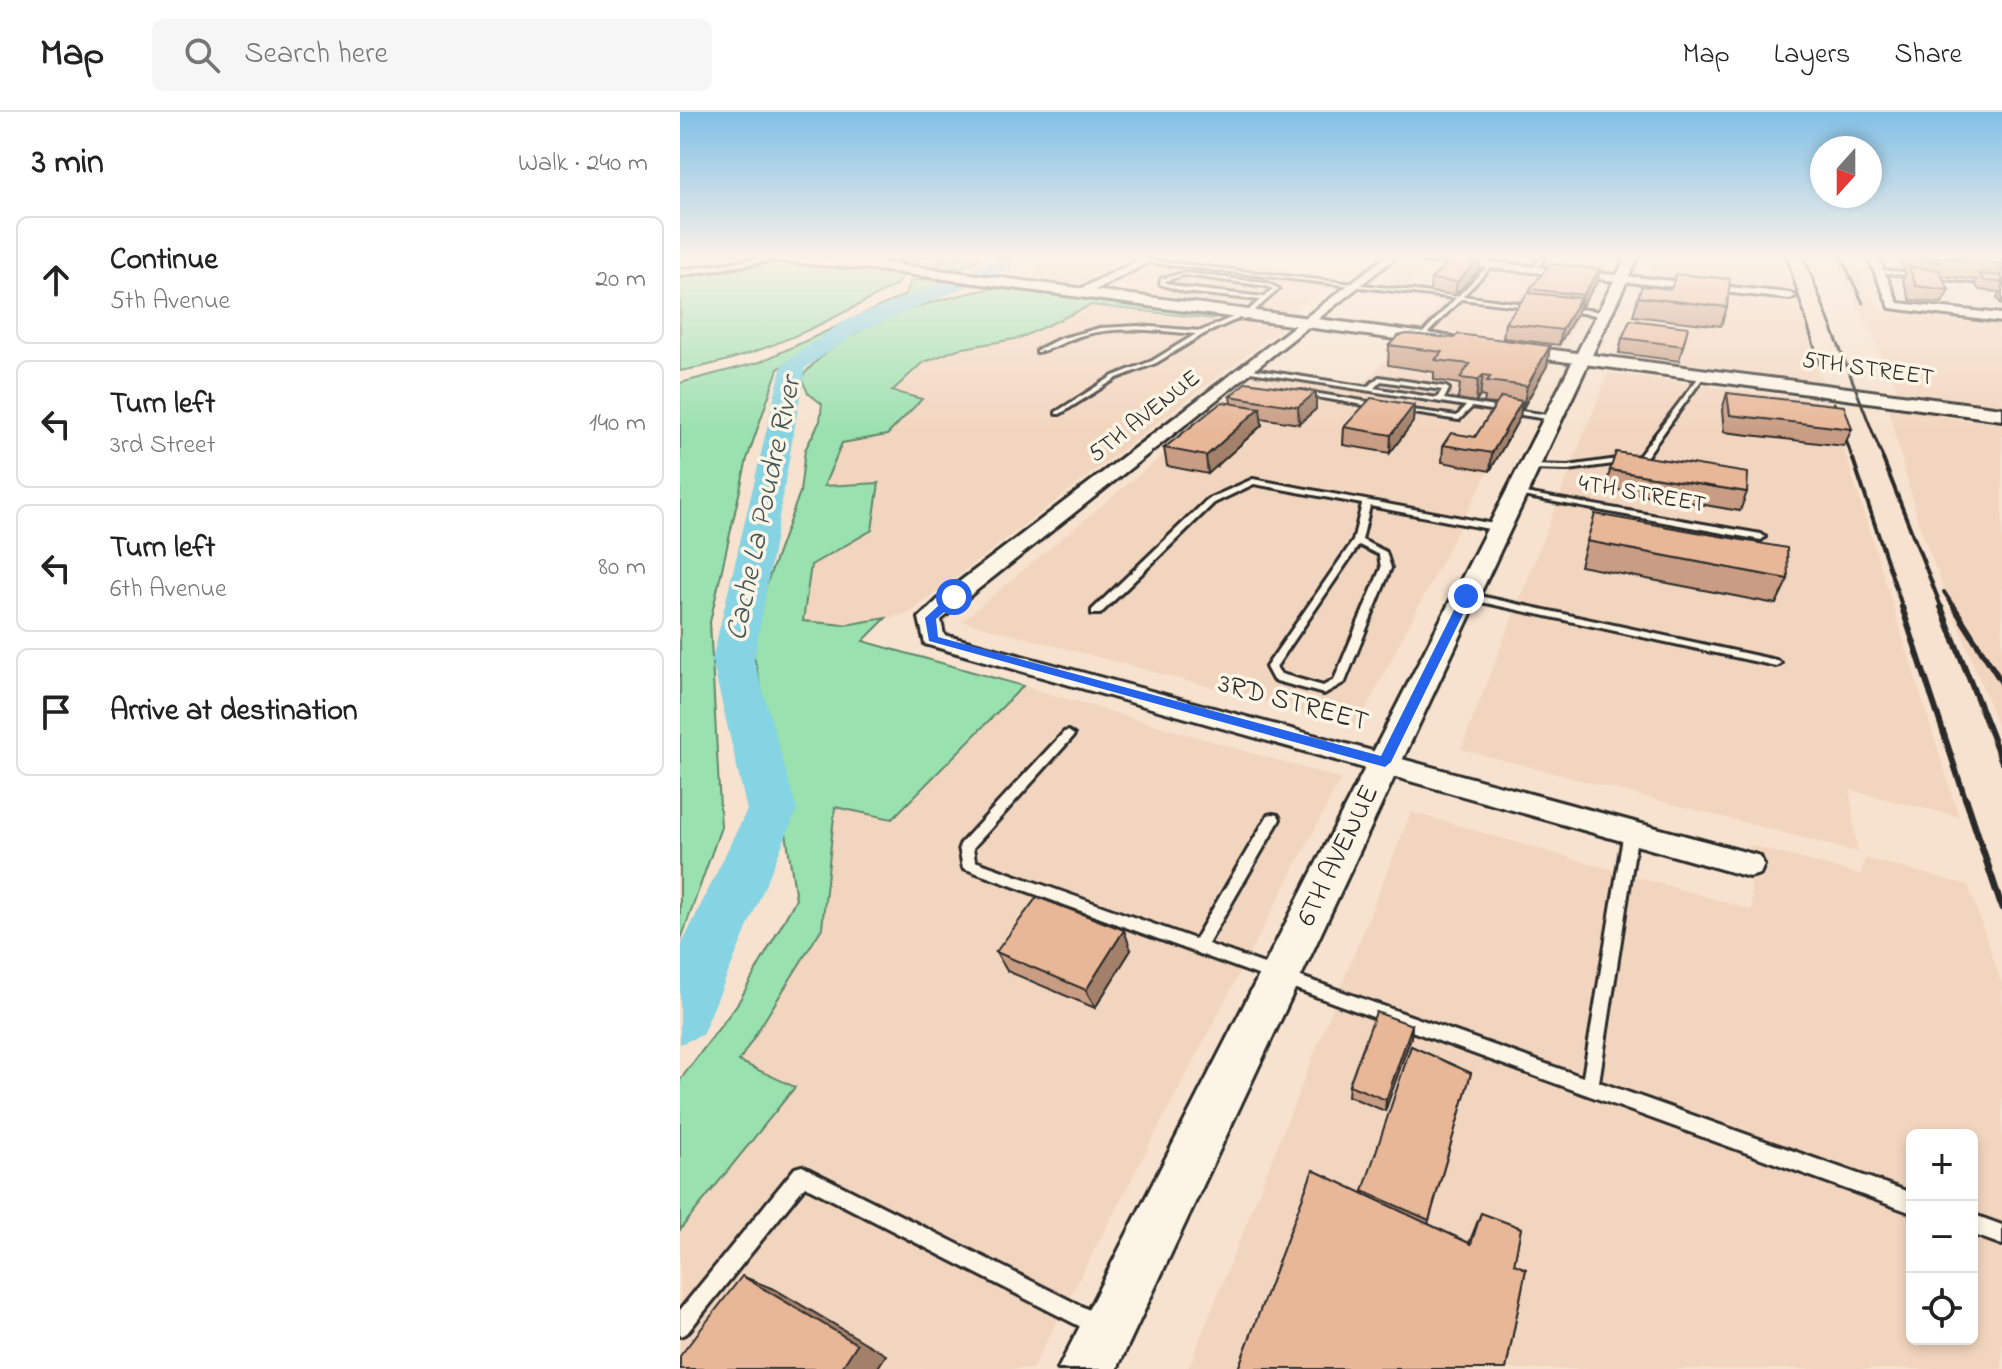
<!DOCTYPE html>
<html lang="en">
<head>
<meta charset="utf-8">
<style>
	:root { --surface:#fff; --page:#f6f6f6; --text:#222; --muted:#767676; --line:#e0e0e0 }
	body { margin:0; font-family:"Indie Flower",sans-serif; background:var(--page); color:var(--text) }
	.controls { position:absolute; right:24px; bottom:24px; display:grid; overflow:hidden; border-radius:12px; box-shadow:0 4px 12px #0003 }
	.controls button { width:72px; height:72px; display:grid; place-items:center; padding:0; border:0; border-bottom:2px solid var(--line); background:var(--surface); color:var(--text); font:40px sans-serif }
	.compass { position:absolute; left:1130px; top:24px; width:72px; height:72px; border-radius:50%; background:var(--surface); box-shadow:0 4px 12px #0003; rotate:201deg }
	.stop { position:absolute; width:24px; height:24px; margin:-18px; border:6px solid #2563eb; border-radius:50%; background:#fff }
	.stop.end { background:#2563eb; border-color:#fff; box-shadow:0 2px 8px #0008 }
	.list { margin:0; padding:0; list-style:none }
	h2 { display:flex; justify-content:space-between; align-items:center; height:104px; margin:0; padding:0 32px; font-size:34px }
	h2 small { font-size:26px; font-weight:400; color:var(--muted) }
	.list li { display:grid; grid-template-columns:52px 1fr auto; gap:24px; align-items:center; box-sizing:border-box; height:128px; margin:0 16px 16px; padding:0 16px; border:2px solid var(--line); border-radius:12px }
	.list b { display:block; font-size:30px; white-space:nowrap }
	.list p { margin:0; font-size:26px; white-space:nowrap; color:var(--muted) }
	.list em { font-size:26px; font-style:normal; color:var(--muted) }
	.icon { flex:none; width:44px; height:44px; fill:none; stroke:currentColor; stroke-width:2; stroke-linecap:round; stroke-linejoin:round }
	.map { position:relative; flex:none; width:1322px; height:1257px; overflow:hidden }
	header { display:flex; align-items:center; gap:48px; box-sizing:border-box; height:112px; padding:0 40px; background:var(--surface); border-bottom:2px solid var(--line) }
	header strong { font-size:38px }
	nav { display:flex; gap:44px; margin-inline-start:auto; font-size:28px }
	.search { width:560px; height:72px; background:var(--page); display:flex; align-items:center; gap:20px; box-sizing:border-box; padding:0 28px; border-radius:12px; color:var(--muted); font-size:30px }
	main { display:flex }
	aside { flex:1; background:var(--surface) }
	.map>svg:first-child { display:block }
	.built { fill:#f2d5be; fill-rule:evenodd }
	.green { fill:#99e1af; stroke:#62866d; stroke-width:2 }
	.lines { fill:none; stroke-linecap:round; stroke-linejoin:round }
	.river { fill:#85d3e3; fill-rule:evenodd }
	.service-casing { stroke:#2b2b2b; stroke-width:6 }
	.minor-casing { stroke:#2b2b2b; stroke-width:6 }
	.tertiary-casing { stroke:#2b2b2b; stroke-width:6 }
	.secondary-casing { stroke:#2b2b2b; stroke-width:6 }
	.service { fill:#fcf5e5; fill-rule:evenodd }
	.minor { fill:#fcf5e5; fill-rule:evenodd }
	.tertiary { fill:#fcf5e5; fill-rule:evenodd }
	.secondary { fill:#fcf5e5; fill-rule:evenodd }
	.rail-far3 { stroke:#2b2b2b; stroke-width:3 }
	.rail-far2 { stroke:#2b2b2b; stroke-width:4 }
	.rail-far1 { stroke:#2b2b2b; stroke-width:6 }
	.rail { stroke:#2b2b2b; stroke-width:7 }
	.wall { fill:#c89d83; stroke:#2b2b2b; stroke-width:2 }
	.shaded-wall { fill:#a2806a; stroke:#2b2b2b; stroke-width:2 }
	.building { fill:#e8b798; stroke:#2b2b2b; stroke-width:2 }
	.route { fill:#2563eb }
	.labels { text-anchor:middle; dominant-baseline:central; stroke-width:7; stroke-linejoin:round; paint-order:stroke }
	.far-street-label { font-size:24px; fill:#2b2b2b; stroke:#fcf5e5 }
	.street-label { font-size:28px; fill:#2b2b2b; stroke:#fcf5e5 }
	.water-label { font-size:30px; font-style:italic; fill:#425559; stroke:#fcf5e5 }
</style>
</head>
<body>
<header>
<strong>Map</strong>
<div class="search"><svg class="icon" aria-label="search" viewBox="0 0 24 24"><circle cx="10" cy="10" r="6"/><path d="M15 15l6 6"/></svg>Search here</div>
<nav><a>Map</a><a>Layers</a><a>Share</a></nav>
</header>
<main>
<aside>
<h2>3 min<small>Walk · 240 m</small></h2>
<ul class="list">
<li><svg class="icon" aria-label="ahead" viewBox="0 0 24 24"><path d="M12 20V5M6 11l6-6 6 6"/></svg><div><b>Continue</b><p>5th Avenue</p></div><em>20 m</em></li>
<li><svg class="icon" aria-label="left" viewBox="0 0 24 24"><path d="M17 20v-9H6M10 6l-5 5 5 5"/></svg><div><b>Turn left</b><p>3rd Street</p></div><em>140 m</em></li>
<li><svg class="icon" aria-label="left" viewBox="0 0 24 24"><path d="M17 20v-9H6M10 6l-5 5 5 5"/></svg><div><b>Turn left</b><p>6th Avenue</p></div><em>80 m</em></li>
<li><svg class="icon" aria-label="arrive" viewBox="0 0 24 24"><path d="M6 21V4h12l-3 4 3 4H6"/></svg><div><b>Arrive at destination</b></div></li>
</ul>
</aside>
<div class="map">
<svg width="1322" height="1257" viewBox="0 0 1322 1257">
	<rect width="100%" height="100%" fill="#f6e2ce"/>
	<filter id="ink" filterUnits="userSpaceOnUse"><feTurbulence type="fractalNoise" baseFrequency=".0125" numOctaves="2"/><feDisplacementMap in="SourceGraphic" scale="16" xChannelSelector="R" yChannelSelector="G"/><feConvolveMatrix kernelMatrix="1 2 1 2 8 2 1 2 1" color-interpolation-filters="sRGB"/></filter>
	<g filter="url(#ink)">
		<g class="built">
			<polygon points="361,145 455,145 397,171 356,166"/>
			<polygon points="834,145 932,145 925,159 830,149"/>
			<polygon points="975,145 1102,145 1112,178 967,163"/>
			<polygon points="1154,145 1172,145 1201,199 1322,212 1322,294 1248,285 1260,304 1322,312 1322,625 1239,413 1209,299 1216,274"/>
			<polygon points="725,150 750,152 723,178 694,175"/>
			<polygon points="481,152 653,172 613,200 454,179 441,171"/>
			<polygon points="774,155 918,170 902,198 749,181"/>
			<polygon points="964,175 1119,192 1142,269 935,241"/>
			<polygon points="768,185 902,201 881,235 739,216"/>
			<polygon points="411,193 602,215 228,502 165,513 123,509 144,374 162,330 207,323 241,288 211,280 242,251 275,237 340,226"/>
			<polygon points="718,234 868,254 811,359 808,359 677,614 282,509 559,280 582,257 683,273"/>
			<polygon points="928,261 1149,290 1279,705 1170,678 1177,740 781,637"/>
			<polygon points="343,574 661,667 352,1257 0,1257 0,1118 114,975 59,949 142,816 154,694 212,707"/>
			<path d="M731,700l341,98 -3,-65 112,30 4,-17 103,27 34,99v385h-814zM1232,1023h60v204h-60z"/>
		</g>
		<g class="green">
			<path d="M190,145h110c-18,24 -89,5 -118,2z"/>
			<path d="M112,149l74,6 38,7 -8,11c-70,38 -137,73 -216,86v-94z"/>
			<polygon points="251,166 274,171 158,219 98,257 67,347 30,510 41,715 0,830 0,271 80,250 225,183 231,169"/>
			<path d="M319,175l218,29 -5,3 -121,-14 -71,33 -62,11 -36,14 -30,28 30,8 -35,36 -45,8 -18,43 55,-3 -7,47 -61,35 -8,56 42,4 41,-7 -23,23 160,45 -131,133 -57,-12 -13,121 -83,133 56,26 -115,143v-150l58,-77 58,-104 -25,-165 -18,-82 7,-50 40,-110 5,-42 15,-29 2,-17 -14,-11 -7,-15c45,-57 129,-78 198,-91z"/>
		</g>
		<g class="lines">
			<polygon class="river" points="318,145 336,145 331,156 178,220 125,256 74,548 117,698 22,923 0,932 0,836 67,698 32,548 102,253 162,210 317,149"/>
			<g class="service-casing">
				<g id="service">
					<polygon points="861,145 865,145 856,158 852,158"/>
					<polygon points="465,148 778,184 811,151 813,153 783,184 858,194 855,196 781,187 741,228 739,225 776,186 463,150"/>
					<polygon points="1199,158 1322,169 1322,173 1197,160"/>
					<path d="M504,161l83,10 12,6 -26,23 -49,22 -48,29 -39,15 -57,36h-4v-2l57,-36 39,-15 44,-27c-37,-3 -76,-9 -113,1 -15,4 -31,15 -46,17v-2l22,-11 41,-11 38,-2 63,5 48,-21 11,-10 -75,-8 -25,-8 1,-5zM504,163l82,11 7,3 -9,8 -79,-9 -19,-5 -1,-2z"/>
					<polygon points="881,195 924,200 927,202 924,204 879,198"/>
					<path d="M566,256l121,19 12,-10 67,10 3,2 -5,10 109,17 4,2 -4,2 -81,-13 -13,13 -59,-9 -3,-2 1,-1 59,8 9,-10 -222,-35v-2zM701,269l61,9 -5,8 -63,-10z"/>
					<polygon points="1022,261 1025,263 964,348 888,358 849,357 845,355 849,353 888,354 959,344"/>
					<polygon points="621,279 701,292 704,294 701,296 619,282 618,281"/>
					<path d="M573,367l246,46 4,3 -4,3 -129,-25 -8,34 24,12 5,16 -46,114 -21,12 -51,-14 -7,-13 87,-126 9,-37 -108,-20 -40,19 -114,111h-8v-4l116,-111zM679,433l20,10 2,13 -47,112 -11,6 -42,-12 -5,-7z"/>
					<polygon points="834,379 1081,422 1085,425 1081,428 837,383 833,381"/>
					<polygon points="786,481 1096,548 1101,551 1096,554 783,486 781,484"/>
					<polygon points="388,619 394,623 392,626 293,736 295,749 515,827 588,703 593,702 598,703 600,707 598,711 528,832 903,965 944,719 946,715 951,714 956,715 958,719 919,970 1232,1081 1232,1101 283,756 279,735 281,731 384,620"/>
					<polygon points="122,1054 423,1205 426,1212 423,1219 416,1222 409,1219 125,1074 7,1221 0,1224 0,1198 115,1056"/>
					<polygon points="1292,1102 1322,1113 1322,1133 1292,1122"/>
				</g>
			</g>
			<g class="minor-casing">
				<g id="minor">
					<polygon points="88,145 110,145 0,164 0,158"/>
					<polygon points="705,145 716,145 282,490 261,508 264,523 1069,741 1080,744 1084,753 1080,762 1069,765 245,532 239,506 266,480"/>
					<polygon points="731,145 761,145 1110,181 1116,184 1110,187 736,148"/>
					<polygon points="1188,145 1198,145 1218,191 1322,202 1322,210 1210,196"/>
				</g>
			</g>
			<g class="tertiary-casing">
				<g id="tertiary">
					<polygon points="464,145 479,145 404,184 392,181"/>
					<polygon points="946,145 958,145 437,1257 378,1257"/>
				</g>
			</g>
			<g class="secondary-casing">
				<g id="secondary">
					<polygon points="88,145 190,149 769,224 778,229 769,234 190,157 95,149"/>
					<polygon points="820,231 1322,296 1322,308 814,240 811,236"/>
				</g>
			</g>
			<use href="#service" class="service"/>
			<use href="#minor" class="minor"/>
			<use href="#tertiary" class="tertiary"/>
			<use href="#secondary" class="secondary"/>
			<g class="rail-far3">
				<polyline points="1106,145 1140,253"/>
				<polyline points="1124,145 1204,349"/>
				<polyline points="1161,145 1183,191"/>
				<polyline points="1154,291 1173,349"/>
			</g>
			<g class="rail-far2">
				<polyline points="1173,347 1223,497"/>
				<polyline points="1203,347 1262,497"/>
				<polyline points="1264,480 1275,497"/>
			</g>
			<g class="rail-far1">
				<polyline points="1222,495 1286,689"/>
				<polyline points="1261,495 1322,650"/>
				<polyline points="1274,495 1322,571"/>
			</g>
			<polyline class="rail" points="1286,687 1322,796"/>
		</g>
		<g class="wall">
			<polygon points="801,145 799,158 775,183 750,180 751,167"/>
			<polygon points="1218,145 1322,145 1322,193 1317,186 1320,180 1299,178 1295,171 1297,168 1262,164 1269,178 1262,191 1230,188 1223,168 1226,161 1225,160"/>
			<polygon points="920,157 917,170 900,197 898,197 897,201 879,233 823,226 825,211 850,181 850,177"/>
			<polygon points="958,185 1047,195 1041,214 953,204"/>
			<polygon points="1008,215 999,249 939,241 942,226"/>
			<polygon points="709,233 870,234 867,254 843,296 841,296 840,305 810,359 762,350 763,333 795,325 816,292 804,291 805,285 800,284 796,290 778,287 780,272 754,268 754,260 708,253"/>
			<polygon points="636,280 636,297 619,312 581,306 582,313 528,362 487,354 484,336 551,291 550,284"/>
			<polygon points="1047,281 1172,317 1164,334 1044,320 1042,298"/>
			<polygon points="734,293 733,310 710,341 663,333 664,315"/>
			<polygon points="930,358 1067,380 1060,399 926,376"/>
			<polygon points="907,429 1108,467 1096,492 900,454"/>
			<polygon points="451,838 415,896 327,859 316,840"/>
			<polygon points="732,913 731,925 705,999 668,984 669,973"/>
			<polygon points="731,934 791,961 748,1112 789,1131 801,1101 841,1116 834,1152 846,1157 826,1257 558,1257 633,1058 683,1082"/>
		</g>
		<g class="shaded-wall">
			<polygon points="801,145 799,158 775,183 777,170"/>
			<polygon points="920,157 917,170 900,197 903,183"/>
			<polygon points="900,186 897,201 879,233 882,218"/>
			<polygon points="870,234 867,254 843,296 847,274"/>
			<polygon points="803,263 800,284 796,290 798,268"/>
			<polygon points="636,280 636,297 619,312 618,295"/>
			<polygon points="842,289 840,305 810,359 812,341"/>
			<polygon points="734,293 733,310 710,341 711,323"/>
			<polygon points="580,296 582,313 528,362 526,344"/>
			<polygon points="444,818 451,838 415,896 406,878"/>
			<polygon points="732,913 731,925 705,999 706,988"/>
			<polygon points="62,1164 96,1178 206,1243 197,1257 161,1257"/>
		</g>
		<g class="building">
			<polygon points="775,145 801,145 777,170 751,167"/>
			<polygon points="1229,145 1255,145 1258,150 1230,148"/>
			<polygon points="1269,145 1322,145 1322,152 1270,147"/>
			<polygon points="870,152 920,157 903,183 850,177"/>
			<polygon points="1229,155 1259,158 1269,178 1236,174"/>
			<polygon points="996,162 1050,167 1047,195 958,185 962,174 991,177"/>
			<polygon points="1300,162 1322,164 1322,170 1304,169"/>
			<polygon points="848,181 900,186 882,218 825,211"/>
			<polygon points="950,208 1008,215 1003,234 942,226"/>
			<polygon points="727,222 774,226 778,222 870,234 847,274 807,269 811,264 803,263 798,268 780,266 790,252 755,248 762,240 709,233 718,224"/>
			<polygon points="566,270 636,280 618,295 550,284"/>
			<polygon points="1047,281 1164,294 1172,317 1050,303"/>
			<polygon points="821,285 842,289 812,341 763,333 771,321 795,325"/>
			<polygon points="691,286 734,293 711,323 664,315"/>
			<polygon points="542,290 580,296 526,344 484,336"/>
			<polygon points="936,340 1068,361 1067,380 930,358"/>
			<polygon points="915,402 1107,436 1108,467 907,429"/>
			<polygon points="357,785 444,818 406,878 316,840"/>
			<polygon points="696,900 732,913 706,988 669,973"/>
			<polygon points="731,934 791,961 749,1108 683,1079"/>
			<polygon points="633,1058 791,1132 801,1101 841,1116 834,1152 846,1157 826,1257 558,1257"/>
			<polygon points="62,1164 177,1232 161,1257 0,1257 0,1244"/>
		</g>
	</g>
	<linearGradient id="sky" x2="0" y2="1"><stop stop-color="#80c0e6"/><stop offset="0.45" stop-color="#fbf2e9"/><stop offset="1" stop-color="#fbf2e9" stop-opacity="0"/></linearGradient>
	<rect width="1322" height="321" fill="url(#sky)"/>
	<polygon class="route" points="786,481 792,484 711,650 705,655 249,529 245,506 270,483 278,483 278,488 256,507 258,525 701,644 781,484"/>
	<g class="labels">
		<g class="far-street-label">
			<text transform="translate(1188 258) rotate(8)">5TH STREET</text>
			<text transform="translate(465 305) rotate(-38)">5TH AVENUE</text>
			<text transform="translate(962 383) rotate(10)">4TH STREET</text>
		</g>
		<g class="street-label">
			<text transform="translate(613 592) rotate(15)">3RD STREET</text>
			<text transform="translate(659 744) rotate(-64)">6TH AVENUE</text>
		</g>
		<g class="water-label">
			<text transform="translate(85 397) rotate(-78)">Cache La Poudre River</text>
		</g>
	</g>
</svg>
<div class="controls">
<button>+</button>
<button>−</button>
<button><svg class="icon" aria-label="locate" viewBox="0 0 24 24"><circle cx="12" cy="12" r="6"/><path d="M12 2v4M12 18v4M2 12h4M18 12h4"/></svg></button>
</div>
<svg class="compass" viewBox="-18 -18 36 36"><path d="M0-13l5 13h-10z" fill="#e53935"/><path d="M0 13l5-13h-10z" fill="#767676"/></svg>
<div class="stop" style="left:274px;top:485px"></div>
<div class="stop end" style="left:786px;top:484px"></div>
</div>
</main>
</body>
</html>
